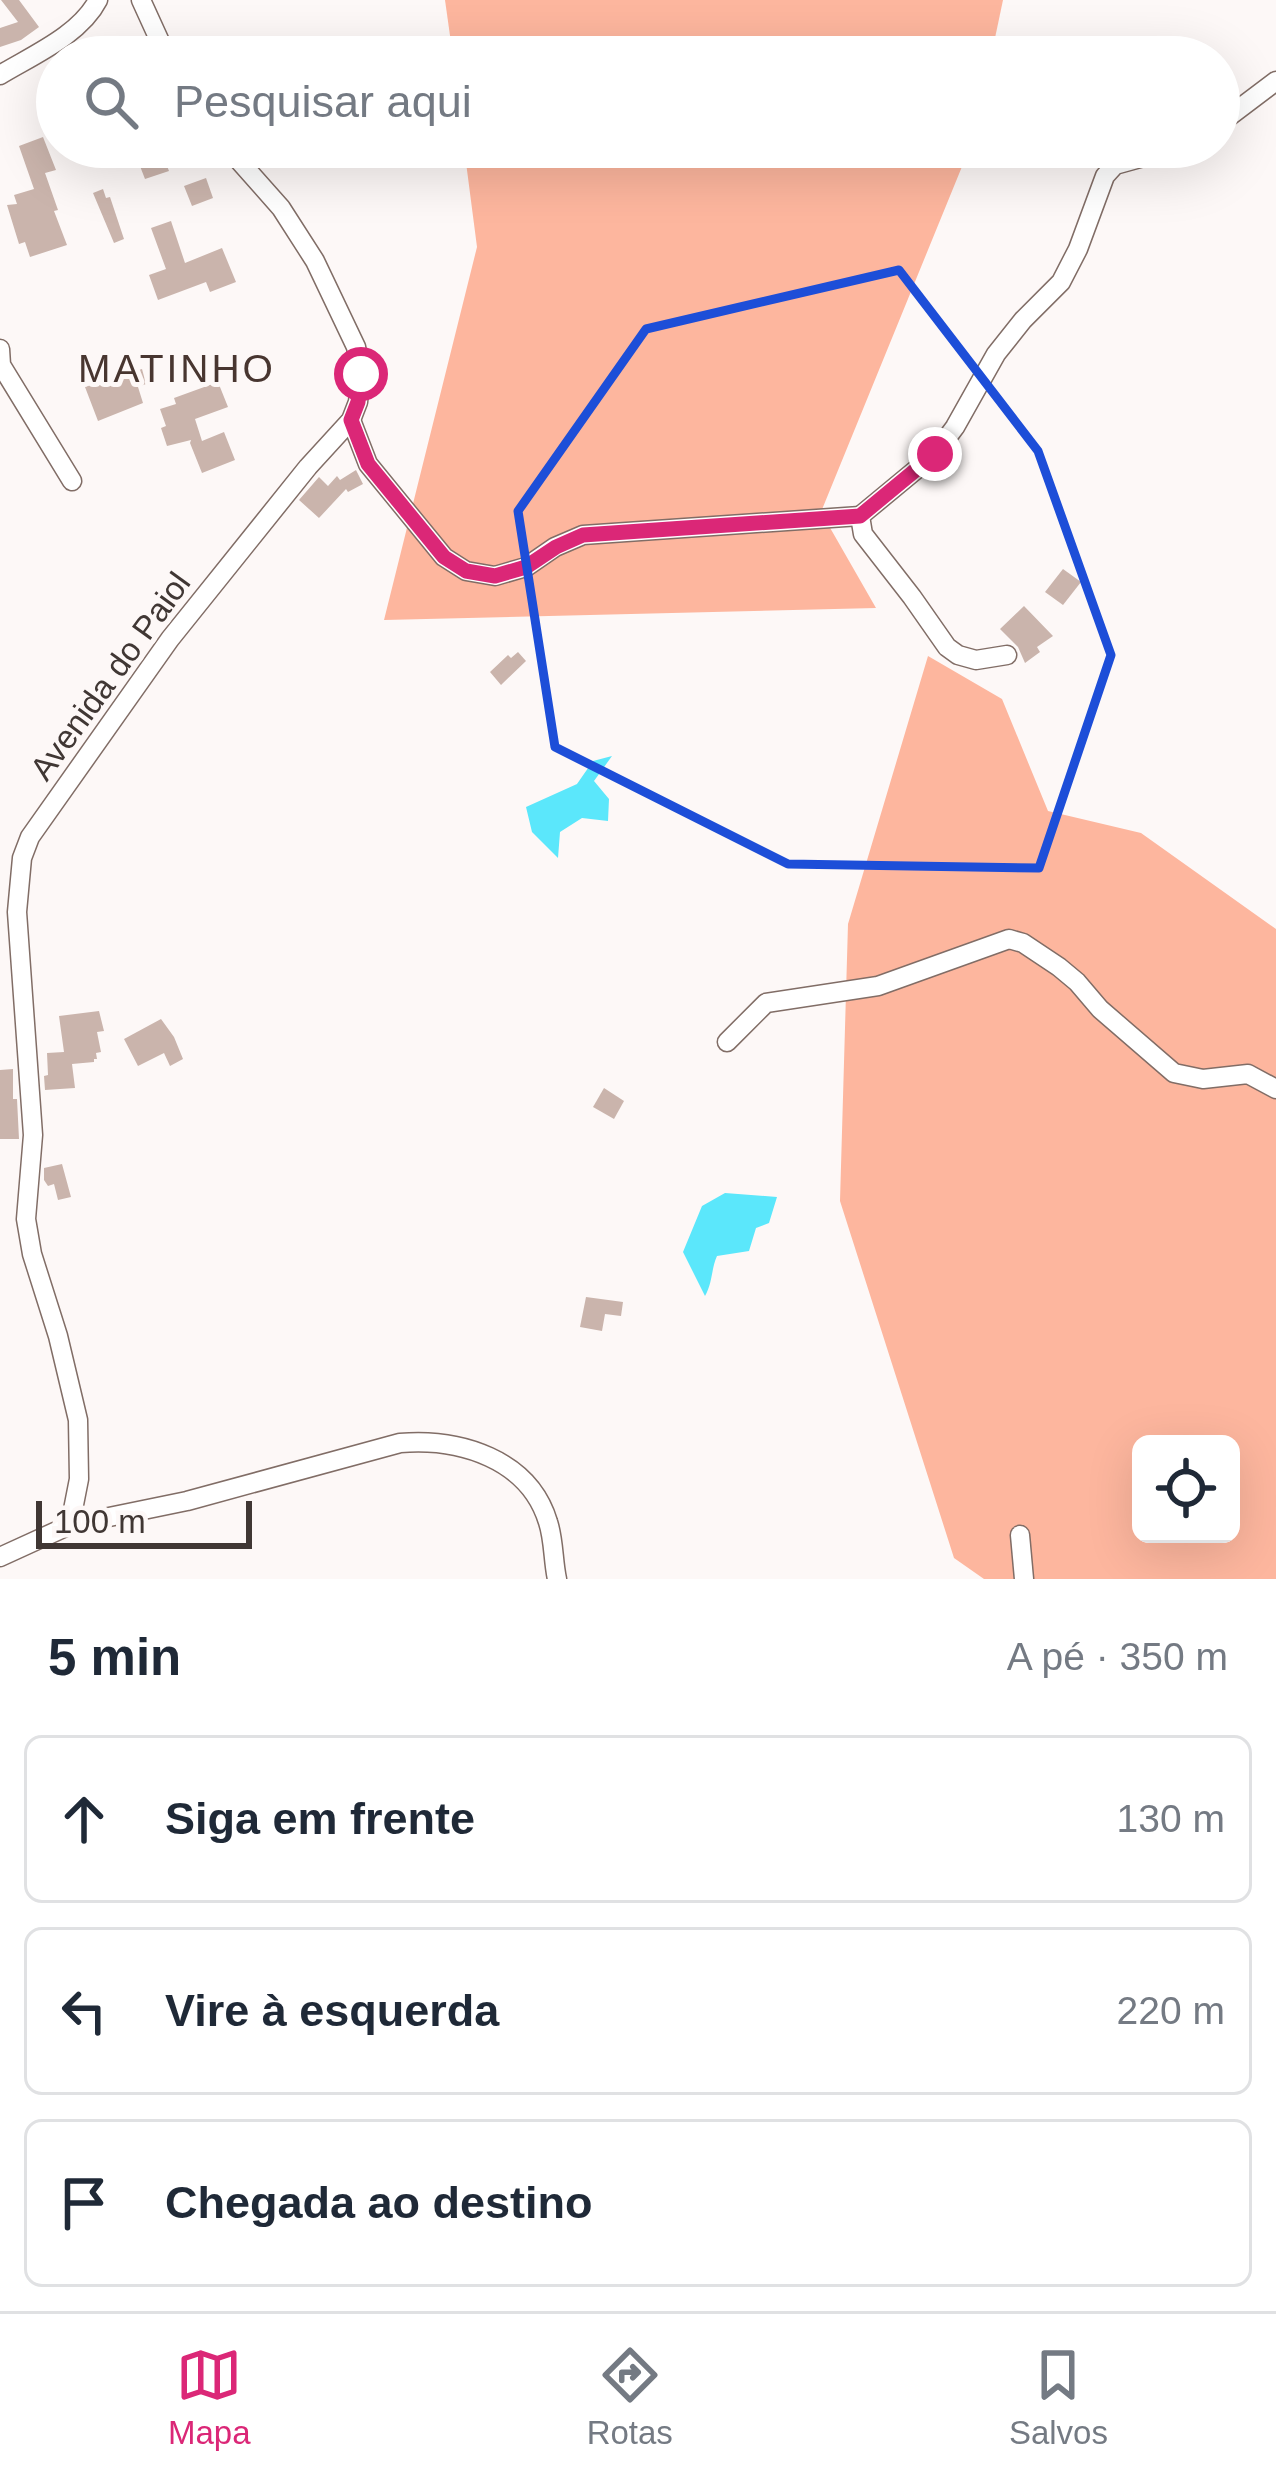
<!DOCTYPE html>
<html lang="pt">
<head>
<meta charset="utf-8">
<style>
	:root { --surface:#fff; --page:#f2f2f3; --text:#1f2937; --muted:#747a83; --line:#e0e1e3; --accent:#db2777 }
	body { margin:0; font-family:Arial,sans-serif; background:var(--page); color:var(--text) }
	.controls { position:absolute; right:36px; bottom:36px; display:grid; overflow:hidden; border-radius:18px; box-shadow:0 12px 48px #0002 }
	.controls button { width:108px; height:108px; display:grid; place-items:center; padding:0; border:0; border-bottom:3px solid var(--line); background:var(--surface); color:var(--text); font:60px sans-serif }
	.scale { position:absolute; left:36px; bottom:30px; width:216px; box-sizing:border-box; padding-left:12px; border:6px solid #403734; border-top:0; font-size:33px; line-height:42px; white-space:nowrap; color:#403734; -webkit-text-stroke:9px #fdf8f7; paint-order:stroke }
	.stop { position:absolute; width:36px; height:36px; margin:-27px; border:9px solid #db2777; border-radius:50%; background:#fff }
	.stop.end { background:#db2777; border-color:#fff; box-shadow:0 3px 12px #0008 }
	.list { margin:0; padding:0; list-style:none }
	h2 { display:flex; justify-content:space-between; align-items:center; height:156px; margin:0; padding:0 48px; font-size:51px }
	h2 small { font-size:39px; font-weight:400; color:var(--muted) }
	.list li { display:grid; grid-template-columns:78px 1fr auto; gap:36px; align-items:center; box-sizing:border-box; height:168px; margin:0 24px 24px; padding:0 24px; border:3px solid var(--line); border-radius:18px }
	.list b { display:block; font-size:45px; white-space:nowrap }
	.list em { font-size:39px; font-style:normal; color:var(--muted) }
	.icon { flex:none; width:66px; height:66px; fill:none; stroke:currentColor; stroke-width:2; stroke-linecap:round; stroke-linejoin:round }
	.map { position:relative; flex:none; width:1276px; height:1579px; overflow:hidden }
	.search { position:absolute; background:var(--surface); box-shadow:0 12px 48px #0002; left:36px; right:36px; top:36px; height:132px; display:flex; align-items:center; gap:30px; box-sizing:border-box; padding:0 42px; border-radius:66px; color:var(--muted); font-size:45px }
	.sheet { height:732px; background:var(--surface) }
	nav { display:flex; justify-content:space-around; align-items:center; box-sizing:border-box; height:168px; border-top:3px solid var(--line); background:var(--surface); font-size:33px; color:var(--muted) }
	nav a { display:grid; justify-items:center; gap:6px }
	nav .on { color:var(--accent) }
	.map>svg:first-child { display:block }
	.green { fill:#fdb69e; fill-rule:evenodd }
	.water { fill:#5be7fb }
	.building { fill:#cab4ac }
	.lines { fill:none; stroke-linecap:round; stroke-linejoin:round }
	.minor-casing { stroke:#816d66; stroke-width:21 }
	.minor { stroke:#fff; stroke-width:18 }
	.route { stroke:#db2777; stroke-width:15 }
	.marked { fill:none; stroke:#1d4ed8; stroke-width:9; stroke-linejoin:round }
	.labels { text-anchor:middle; dominant-baseline:central; stroke-width:10; stroke-linejoin:round; paint-order:stroke }
	.street-label { font-size:33px; fill:#403734; stroke:#fdf8f7 }
	.quarter-label { font-size:39px; letter-spacing:3px; fill:#483630; stroke:#fdf8f7 }
</style>
</head>
<body>
<div class="map">
<svg width="1276" height="1579" viewBox="0 0 1276 1579">
	<rect width="100%" height="100%" fill="#fdf8f7"/>
	<g class="green">
		<polygon points="445,0 1003,0 991,57 453,57"/>
		<polygon points="464,147 970,147 821,512 876,608 384,620 477,247"/>
		<path d="M928,656l74,43 46,112 93,22 135,96v650h-292l-30,-21 -114,-357 8,-277zM1141,1444h90v90h-90z"/>
	</g>
	<g class="water">
		<polygon points="612,756 594,781 609,799 608,821 582,818 560,832 558,858 532,832 526,807 577,784 593,761"/>
		<path d="M725,1193l52,4 -8,26 -13,5 -7,23 -32,5c-6,13 -4,26 -12,40l-22,-44 19,-46z"/>
	</g>
	<g class="building">
		<polygon points="1,0 19,0 39,27 21,40 0,47 0,28 18,22"/>
		<polygon points="43,137 56,170 45,173 58,210 54,211 67,245 30,257 25,242 19,244 7,205 17,204 14,195 34,189 19,146"/>
		<polygon points="103,147 149,147 150,152 160,148 169,171 145,179 138,161 115,168 112,159 108,160"/>
		<polygon points="206,178 213,198 192,206 184,186"/>
		<polygon points="103,189 106,198 110,197 124,239 114,243 93,193"/>
		<polygon points="171,221 185,263 222,248 236,282 210,292 206,282 158,300 149,275 166,269 151,228"/>
		<polygon points="142,369 146,384 138,387 143,403 98,421 85,387"/>
		<polygon points="218,382 228,407 195,419 202,441 224,432 235,460 202,473 190,443 191,440 167,446 161,428 166,426 160,409 176,404 174,398"/>
		<polygon points="356,470 363,484 348,492 346,489 319,518 299,500 319,477 328,486 337,476 340,480"/>
		<polygon points="1063,569 1081,582 1063,605 1045,592"/>
		<polygon points="1024,606 1053,636 1037,647 1040,652 1025,663 1018,647 1000,629"/>
		<polygon points="518,652 526,661 501,685 490,672 508,655 511,658"/>
		<polygon points="99,1011 104,1031 97,1032 101,1052 96,1053 97,1059 94,1059 94,1062 72,1064 75,1088 45,1090 44,1076 48,1075 47,1053 64,1052 59,1016"/>
		<polygon points="161,1019 174,1037 183,1059 170,1066 164,1053 138,1066 124,1039"/>
		<polygon points="13,1069 13,1099 17,1099 19,1139 0,1139 0,1070"/>
		<polygon points="604,1088 624,1101 614,1119 593,1107"/>
		<polygon points="62,1164 71,1197 58,1200 54,1184 48,1186 44,1180 44,1168"/>
		<polygon points="586,1297 623,1302 621,1316 605,1314 602,1331 580,1327"/>
	</g>
	<g class="lines">
		<g class="minor-casing">
			<g id="minor">
				<polyline points="141,0 167,57"/>
				<path d="M0,75c33,-20 80,-40 98,-75"/>
				<polyline points="1219,124 1276,81"/>
				<polyline points="0,349 1,365 72,481"/>
				<polyline points="351,420 368,464 444,557 466,571 495,576 526,567 555,547 583,535 860,516"/>
				<polyline points="1007,655 976,660 958,655 947,647 912,597 863,534 860,516 935,454 955,427 996,354 1023,320 1061,282 1078,249 1105,176 1115,165 1180,147"/>
				<polyline points="727,1042 766,1003 878,986 1009,939 1023,943 1059,967 1077,982 1100,1009 1174,1073 1203,1079 1248,1074 1276,1089"/>
				<path d="M70,1525l117,-24 213,-58c60,-5 129,16 148,79 6,18 5,39 9,57"/>
				<polyline points="1020,1535 1024,1579"/>
				<polyline points="0,1557 70,1525 79,1479 78,1420 58,1336 32,1254 26,1219 33,1135 17,912 22,858 30,837 170,639 308,467 351,420 358,402 361,374 356,347 315,261 281,208 227,147"/>
			</g>
		</g>
		<use href="#minor" class="minor"/>
	</g>
	<g class="lines">
		<polyline class="route" points="361,374 358,402 351,420 368,464 444,557 466,571 495,576 526,567 556,547 583,535 860,516 935,454"/>
	</g>
	<path class="marked" d="M899,270l139,181 73,204 -72,213 -251,-4 -233,-117 -37,-236 128,-182z"/>
	<g class="labels">
		<g class="street-label">
			<text transform="translate(110 676) rotate(-54)">Avenida do Paiol</text>
		</g>
		<g class="quarter-label">
			<text x="177" y="368">MATINHO</text>
		</g>
	</g>
</svg>
<div class="controls">
<button><svg class="icon" aria-label="locate" viewBox="0 0 24 24"><circle cx="12" cy="12" r="6"/><path d="M12 2v4M12 18v4M2 12h4M18 12h4"/></svg></button>
</div>
<div class="scale">100 m</div>
<div class="stop" style="left:361px;top:374px"></div>
<div class="stop end" style="left:935px;top:454px"></div>
<div class="search"><svg class="icon" aria-label="search" viewBox="0 0 24 24"><circle cx="10" cy="10" r="6"/><path d="M15 15l6 6"/></svg>Pesquisar aqui</div>
</div>
<section class="sheet">
<h2>5 min<small>A pé · 350 m</small></h2>
<ul class="list">
<li><svg class="icon" aria-label="ahead" viewBox="0 0 24 24"><path d="M12 20V5M6 11l6-6 6 6"/></svg><div><b>Siga em frente</b></div><em>130 m</em></li>
<li><svg class="icon" aria-label="left" viewBox="0 0 24 24"><path d="M17 20v-9H6M10 6l-5 5 5 5"/></svg><div><b>Vire à esquerda</b></div><em>220 m</em></li>
<li><svg class="icon" aria-label="arrive" viewBox="0 0 24 24"><path d="M6 21V4h12l-3 4 3 4H6"/></svg><div><b>Chegada ao destino</b></div></li>
</ul>
</section>
<nav>
<a class="on"><svg class="icon" aria-label="map" viewBox="0 0 24 24"><path d="M3 6l6-2 6 2 6-2v14l-6 2-6-2-6 2zM9 4v14M15 6v14"/></svg>Mapa</a>
<a><svg class="icon" aria-label="directions" viewBox="0 0 24 24"><path d="M12 3l9 9-9 9-9-9zM9 14v-3h6M13 9l2 2-2 2"/></svg>Rotas</a>
<a><svg class="icon" aria-label="saved" viewBox="0 0 24 24"><path d="M7 4h10v16l-5-4-5 4z"/></svg>Salvos</a>
</nav>
</body>
</html>
